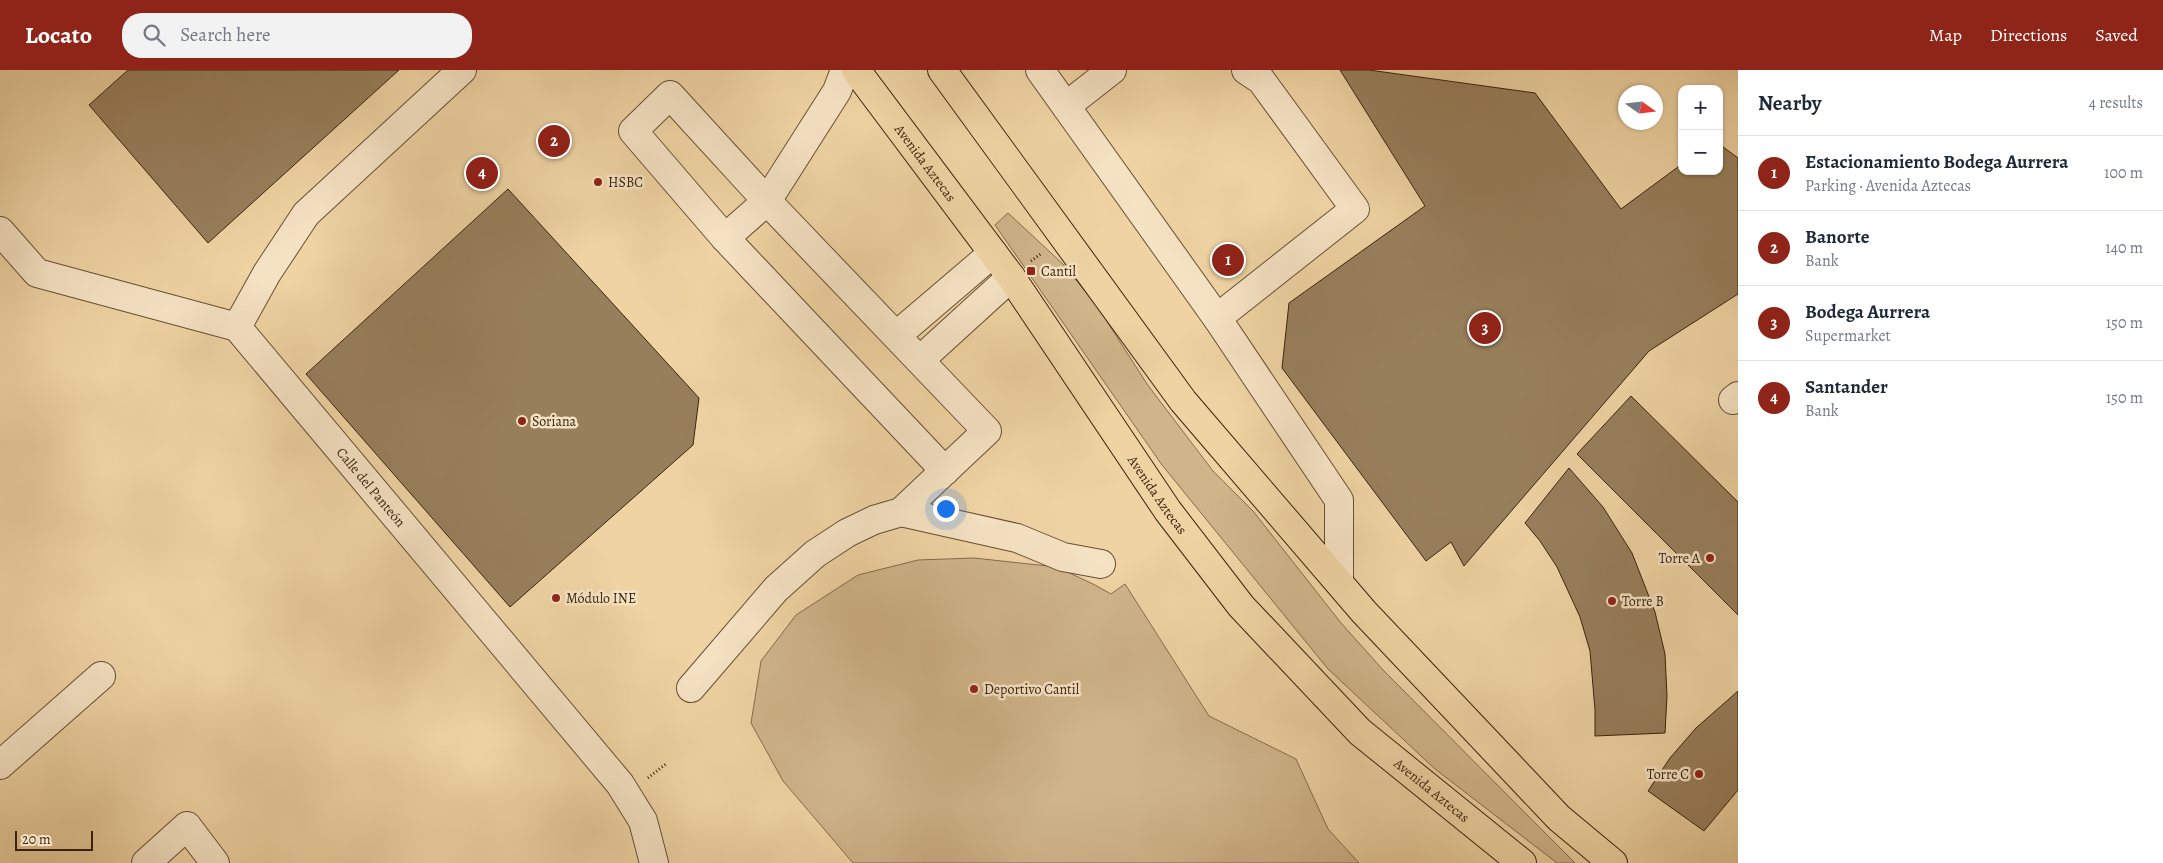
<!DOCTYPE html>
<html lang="en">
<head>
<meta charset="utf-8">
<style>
	:root { --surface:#fff; --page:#f2f2f3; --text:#1f2937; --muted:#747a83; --line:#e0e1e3; --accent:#8f2418 }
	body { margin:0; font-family:Alegreya,serif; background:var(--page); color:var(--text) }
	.controls { position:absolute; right:15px; top:15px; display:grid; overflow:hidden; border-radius:10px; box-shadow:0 1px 4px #0004 }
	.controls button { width:45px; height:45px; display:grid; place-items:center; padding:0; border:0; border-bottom:1px solid var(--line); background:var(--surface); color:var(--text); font:25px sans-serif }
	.compass { position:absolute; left:1618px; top:15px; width:45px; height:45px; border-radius:50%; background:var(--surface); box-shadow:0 1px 4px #0004; rotate:104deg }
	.scale { position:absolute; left:15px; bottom:12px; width:78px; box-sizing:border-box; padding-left:5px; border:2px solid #39240f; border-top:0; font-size:14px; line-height:18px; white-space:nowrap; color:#39240f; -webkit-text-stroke:4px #f5e2c3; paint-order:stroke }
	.you { position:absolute; left:945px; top:438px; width:18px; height:18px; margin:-12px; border:4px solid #fff; border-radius:50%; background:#1a73e8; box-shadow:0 0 0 8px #1a73e833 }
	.badge { display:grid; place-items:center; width:32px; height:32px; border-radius:50%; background:var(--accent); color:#fff; font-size:16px; font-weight:700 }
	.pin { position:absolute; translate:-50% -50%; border:2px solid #fff; box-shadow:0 1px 5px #0006 }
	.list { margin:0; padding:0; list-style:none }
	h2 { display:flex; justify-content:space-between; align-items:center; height:65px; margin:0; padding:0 20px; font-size:21px }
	h2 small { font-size:16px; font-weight:400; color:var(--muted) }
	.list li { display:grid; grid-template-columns:32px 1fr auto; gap:15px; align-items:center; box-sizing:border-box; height:75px; padding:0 20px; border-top:1px solid var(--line) }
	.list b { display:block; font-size:19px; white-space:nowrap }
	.list p { margin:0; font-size:16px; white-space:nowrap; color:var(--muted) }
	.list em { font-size:16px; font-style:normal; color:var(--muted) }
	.icon { flex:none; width:28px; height:28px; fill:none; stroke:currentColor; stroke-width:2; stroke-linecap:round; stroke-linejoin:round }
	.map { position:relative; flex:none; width:1738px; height:793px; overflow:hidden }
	header { display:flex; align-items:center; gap:30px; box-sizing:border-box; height:70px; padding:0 25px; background:var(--accent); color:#fff }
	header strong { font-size:24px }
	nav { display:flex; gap:28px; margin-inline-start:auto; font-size:18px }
	.search { width:350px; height:45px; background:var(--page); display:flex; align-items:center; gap:12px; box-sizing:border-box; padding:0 18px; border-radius:20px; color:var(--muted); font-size:19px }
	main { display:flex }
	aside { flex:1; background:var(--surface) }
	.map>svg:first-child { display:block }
	.green { fill:#d0b58a; stroke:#846c4c }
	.building { fill:#987f5c; stroke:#39240f }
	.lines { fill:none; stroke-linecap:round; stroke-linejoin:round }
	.minor-casing { stroke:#665034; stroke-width:30 }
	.major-casing { stroke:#39240f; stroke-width:30 }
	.path { stroke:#39240f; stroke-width:3; stroke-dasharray:1 2.5; stroke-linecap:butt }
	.minor { stroke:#f5e2c3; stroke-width:28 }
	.major { stroke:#efd3a3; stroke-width:28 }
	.poi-dot { fill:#8f2418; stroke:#f5e2c3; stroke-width:2 }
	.labels { text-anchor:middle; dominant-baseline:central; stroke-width:5; stroke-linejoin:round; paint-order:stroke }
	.street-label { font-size:14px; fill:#39240f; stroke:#f5e2c3 }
	.poi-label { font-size:14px; fill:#39240f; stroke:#f5e2c3; text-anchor:start }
</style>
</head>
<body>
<header>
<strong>Locato</strong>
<div class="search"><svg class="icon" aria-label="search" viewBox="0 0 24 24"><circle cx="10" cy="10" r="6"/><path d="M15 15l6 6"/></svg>Search here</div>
<nav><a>Map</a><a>Directions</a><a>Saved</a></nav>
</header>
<main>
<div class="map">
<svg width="1738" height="793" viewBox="0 0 1738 793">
	<rect width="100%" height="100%" fill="#efd3a3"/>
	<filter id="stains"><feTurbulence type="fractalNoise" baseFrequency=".004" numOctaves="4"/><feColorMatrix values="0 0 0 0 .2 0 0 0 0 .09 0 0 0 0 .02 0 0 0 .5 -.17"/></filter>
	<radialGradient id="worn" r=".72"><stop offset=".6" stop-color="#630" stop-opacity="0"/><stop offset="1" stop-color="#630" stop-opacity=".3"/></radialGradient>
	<g class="green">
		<polygon points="1008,143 1065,196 1099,239 1147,314 1213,401 1253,441 1341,553 1384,601 1575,793 1557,793 1435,699 1328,599 1162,395 995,155"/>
		<polygon points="974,488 1057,497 1095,515 1111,524 1125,514 1209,646 1296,689 1328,759 1359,793 853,793 783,711 751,653 761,591 796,545 858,505 918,490"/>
	</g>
	<g class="building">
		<polygon points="128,0 399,0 208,173 89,35"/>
		<polygon points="1340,0 1369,0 1535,23 1621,139 1682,94 1682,101 1719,101 1719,74 1738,88 1738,224 1649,281 1464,496 1451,472 1426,491 1282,298 1289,233 1425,136"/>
		<polygon points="508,119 699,328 693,375 510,537 306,304"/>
		<polygon points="1631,326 1738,432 1738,545 1577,384"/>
		<polygon points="1569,398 1603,437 1632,483 1655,542 1665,584 1667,626 1665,663 1595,666 1595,640 1590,581 1580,547 1557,497 1540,471 1525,453"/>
		<polygon points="1738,621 1738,720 1704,761 1648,721 1670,688 1696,658"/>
	</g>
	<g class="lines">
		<g class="minor-casing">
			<g id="minor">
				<polyline points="1040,0 1217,248 1339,430 1339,512"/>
				<polyline points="1066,36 1112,0"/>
				<path id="s1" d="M0,161l37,42 200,54 383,457 23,37 11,42"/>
				<polyline points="725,168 767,131 837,21 845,0"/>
				<polyline points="1217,248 1355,139 1261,10 1246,0"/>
				<polyline points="237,257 267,203 306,144 462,0"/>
				<polyline points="897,265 993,183"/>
				<polyline points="920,290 1011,207"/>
				<polyline points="1733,330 1738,326"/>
				<polyline points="901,442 1017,468 1063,487 1101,494"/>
				<polyline points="691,618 776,519 815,484 847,463 874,450 901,442 987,361 767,131 670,25 633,61 725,168 945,401"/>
				<polyline points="0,695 101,606"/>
				<polyline points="146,793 187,756 215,793"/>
			</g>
		</g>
		<g class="major-casing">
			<g id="major">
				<path id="s2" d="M856,0l155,207 157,234 73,95 119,126 162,131"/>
				<polyline points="942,0 1183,331 1364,542 1559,748 1613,793"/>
			</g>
		</g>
		<g class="path">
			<polyline points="1031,191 1042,183"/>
			<polyline points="648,708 667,693"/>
		</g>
		<use href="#minor" class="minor"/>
		<use href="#major" class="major"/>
	</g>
	<g class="poi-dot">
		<circle cx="598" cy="112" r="5"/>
		<rect x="1026" y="196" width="10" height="10" rx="2.5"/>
		<circle cx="522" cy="351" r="5"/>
		<circle cx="1710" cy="488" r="5"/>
		<circle cx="556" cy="528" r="5"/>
		<circle cx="1612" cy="531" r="5"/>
		<circle cx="974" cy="619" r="5"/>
		<circle cx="1699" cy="704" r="5"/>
	</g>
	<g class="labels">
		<g class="street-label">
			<text stroke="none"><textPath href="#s2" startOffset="116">Avenida Aztecas</textPath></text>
			<text stroke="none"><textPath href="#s1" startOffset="472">Calle del Panteón</textPath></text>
			<text stroke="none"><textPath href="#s2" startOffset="521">Avenida Aztecas</textPath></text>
			<text stroke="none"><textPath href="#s2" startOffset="926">Avenida Aztecas</textPath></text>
		</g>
		<g class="poi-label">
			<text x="608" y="112">HSBC</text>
			<text x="1041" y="201">Cantil</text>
			<text x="532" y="351">Soriana</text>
			<text x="1700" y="488" text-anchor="end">Torre A</text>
			<text x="566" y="528">Módulo INE</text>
			<text x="1622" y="531">Torre B</text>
			<text x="984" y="619">Deportivo Cantil</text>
			<text x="1689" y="704" text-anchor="end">Torre C</text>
		</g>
	</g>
	<rect width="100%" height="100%" filter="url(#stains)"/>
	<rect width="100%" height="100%" fill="url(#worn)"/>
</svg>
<div class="controls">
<button>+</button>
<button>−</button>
</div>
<svg class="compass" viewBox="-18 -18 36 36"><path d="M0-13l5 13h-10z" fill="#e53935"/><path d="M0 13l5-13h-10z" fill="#747a83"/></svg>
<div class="scale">20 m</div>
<div class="you"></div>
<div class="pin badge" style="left:1228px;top:190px">1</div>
<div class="pin badge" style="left:554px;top:71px">2</div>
<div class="pin badge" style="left:1485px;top:258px">3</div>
<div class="pin badge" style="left:482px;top:103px">4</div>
</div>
<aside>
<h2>Nearby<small>4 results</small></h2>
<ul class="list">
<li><span class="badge">1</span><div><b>Estacionamiento Bodega Aurrera</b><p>Parking · Avenida Aztecas</p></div><em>100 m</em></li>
<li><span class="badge">2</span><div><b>Banorte</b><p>Bank</p></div><em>140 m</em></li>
<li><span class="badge">3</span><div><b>Bodega Aurrera</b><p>Supermarket</p></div><em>150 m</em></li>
<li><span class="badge">4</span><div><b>Santander</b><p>Bank</p></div><em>150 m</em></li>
</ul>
</aside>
</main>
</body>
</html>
